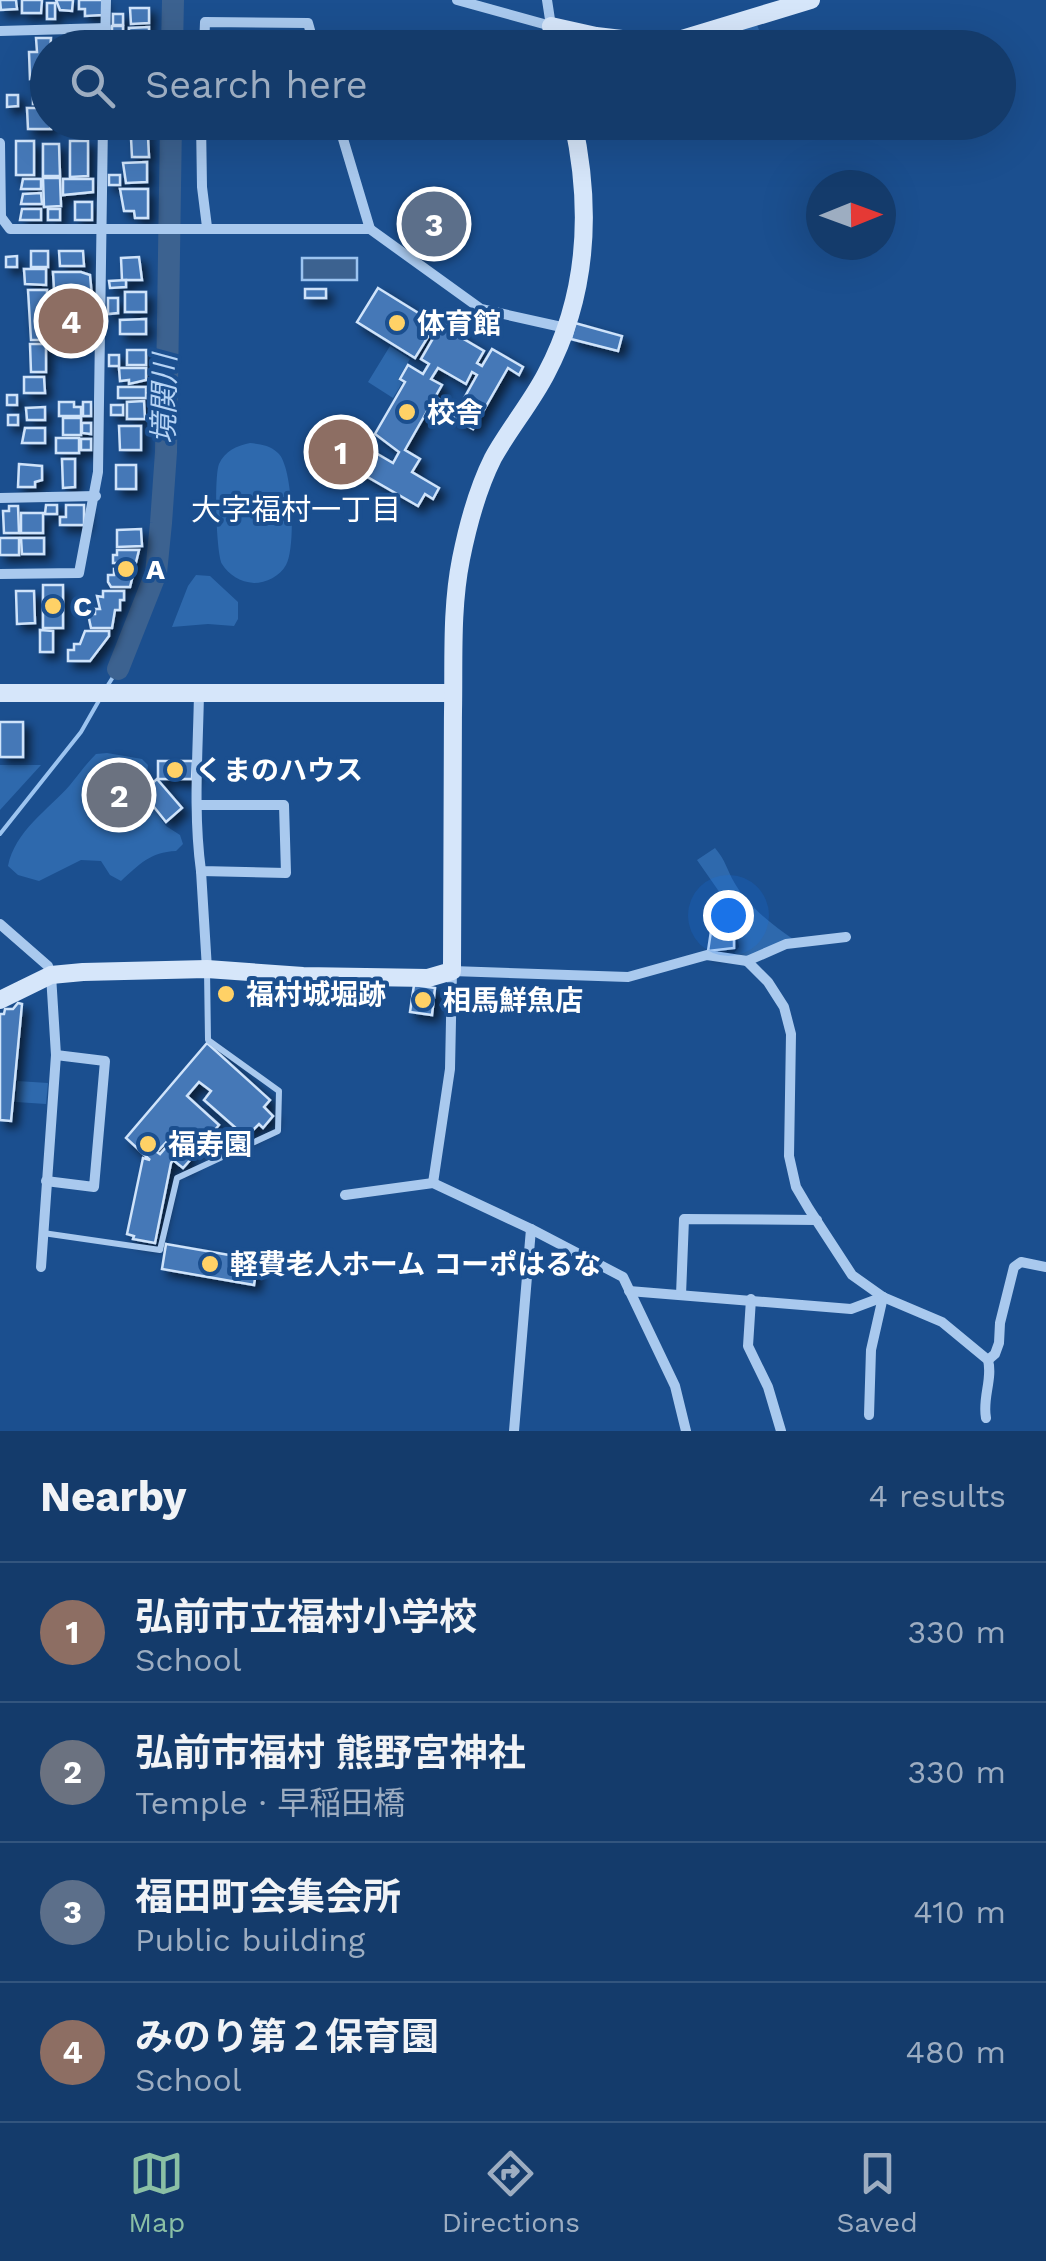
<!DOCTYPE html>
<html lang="en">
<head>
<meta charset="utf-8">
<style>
	:root { --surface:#143b6b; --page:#1d4271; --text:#f1f3f6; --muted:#9dadc1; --line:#33557e; --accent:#8abfa5 }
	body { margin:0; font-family:"Work Sans","Noto Sans JP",sans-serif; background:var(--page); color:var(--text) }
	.compass { position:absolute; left:806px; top:170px; width:90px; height:90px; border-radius:50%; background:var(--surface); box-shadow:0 10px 40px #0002; rotate:89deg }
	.you { position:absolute; left:728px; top:915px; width:35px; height:35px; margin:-25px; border:8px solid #fff; border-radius:50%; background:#1a73e8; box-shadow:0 0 0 15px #1a73e833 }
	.badge { display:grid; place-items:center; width:65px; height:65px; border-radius:50%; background:var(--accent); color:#fff; font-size:32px; font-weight:700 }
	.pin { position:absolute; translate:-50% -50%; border:5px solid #fff; box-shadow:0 2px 10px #0006 }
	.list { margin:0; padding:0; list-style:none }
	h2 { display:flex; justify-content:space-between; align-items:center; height:130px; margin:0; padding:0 40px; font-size:42px }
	h2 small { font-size:32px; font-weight:400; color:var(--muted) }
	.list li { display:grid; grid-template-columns:65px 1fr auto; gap:30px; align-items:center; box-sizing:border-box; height:140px; padding:0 40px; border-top:2px solid var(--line) }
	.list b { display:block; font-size:38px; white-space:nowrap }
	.list p { margin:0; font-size:32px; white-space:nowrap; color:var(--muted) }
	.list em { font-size:32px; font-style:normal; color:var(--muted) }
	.icon { flex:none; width:55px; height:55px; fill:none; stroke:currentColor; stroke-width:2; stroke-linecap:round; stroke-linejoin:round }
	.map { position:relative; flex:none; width:1046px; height:1431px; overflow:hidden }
	.search { position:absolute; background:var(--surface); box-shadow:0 10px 40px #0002; left:30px; right:30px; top:30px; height:110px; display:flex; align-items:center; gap:25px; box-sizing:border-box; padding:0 35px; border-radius:55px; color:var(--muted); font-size:38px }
	.sheet { height:690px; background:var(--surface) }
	nav { display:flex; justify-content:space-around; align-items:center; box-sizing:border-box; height:140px; border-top:2px solid var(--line); background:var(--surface); font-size:28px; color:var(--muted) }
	nav a { display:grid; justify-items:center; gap:5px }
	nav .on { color:var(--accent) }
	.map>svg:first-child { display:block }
	.green { fill:#2e69ad }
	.water { fill:#3c6290; stroke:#9cc4f0; stroke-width:2.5 }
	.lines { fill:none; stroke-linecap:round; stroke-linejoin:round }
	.stream { stroke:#9cc4f0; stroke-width:4 }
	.river { stroke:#3c6290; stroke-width:22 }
	.building { fill:#4478b7; stroke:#cfe3fa; stroke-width:2.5; filter:url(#shadow) }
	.lane { stroke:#a9c9ee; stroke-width:6 }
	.street { stroke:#a9c9ee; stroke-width:10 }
	.secondary { stroke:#d6e6fa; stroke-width:18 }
	.poi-dot { fill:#ffd166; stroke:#1b4f8f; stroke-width:4 }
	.labels { text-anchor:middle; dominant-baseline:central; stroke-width:8; stroke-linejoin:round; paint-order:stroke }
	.poi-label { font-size:28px; font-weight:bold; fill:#fff; stroke:#1b4f8f; text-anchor:start }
	.water-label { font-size:30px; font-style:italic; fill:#b5d3f5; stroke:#1b4f8f }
	.neighbourhood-label { font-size:30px; fill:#fff; stroke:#1b4f8f }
</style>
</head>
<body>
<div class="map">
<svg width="1046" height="1431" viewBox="0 0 1046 1431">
	<defs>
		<filter id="shadow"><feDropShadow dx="6" dy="6" stdDeviation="5" flood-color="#0009"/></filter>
	</defs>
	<rect width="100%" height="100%" fill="#1b4f8f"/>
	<g class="green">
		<polygon points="757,25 766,47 730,48 730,31"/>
		<polygon points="390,346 410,359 398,379 402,383 393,398 368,382"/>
		<path d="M250,443c10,1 20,2 28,10 15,13 18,95 8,112 -6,11 -20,18 -32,18 -14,-1 -25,-8 -32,-19 -6,-11 -8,-88 -3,-100 6,-13 17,-18 31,-21z"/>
		<polygon points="196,575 210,576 238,602 238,619 234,626 208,624 172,627 188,586"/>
		<path d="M107,753l35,6 6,6 -4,30 22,31 14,9 3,9 -7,7c-26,1 -36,13 -55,30l-11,-6 -9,-14 -20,-1 -42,21 -21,-6 -10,-9c7,-35 40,-56 62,-81 9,-11 16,-21 26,-31z"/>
		<polygon points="0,765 41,765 0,810"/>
		<path d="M715,848c11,13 12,22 19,34 12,22 38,43 59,57l-46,19 -13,-5 5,-6 -3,-19h-13v-11h-5l2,-24 -23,-33z"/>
		<polygon points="17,1081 48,1083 46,1104 16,1102"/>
	</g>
	<rect class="water" x="302" y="258" width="55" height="22"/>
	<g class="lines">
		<g class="stream">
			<polyline points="108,685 118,669"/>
			<polyline points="0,834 81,732 101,697"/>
		</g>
		<g class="river">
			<polyline points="172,48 173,0"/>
			<polyline points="118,669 156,573 161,523 166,452 171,122"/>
		</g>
	</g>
	<g class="building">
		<polygon points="0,0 16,0 17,9 1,10"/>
		<polygon points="22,0 42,0 41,13 22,13"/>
		<polygon points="56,0 73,0 72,11 60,10"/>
		<polygon points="79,0 103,0 103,15 85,16 85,9 79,9"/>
		<rect x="47" y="3" width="8" height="16"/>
		<polygon points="130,8 149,8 149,23 131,24"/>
		<rect x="113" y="14" width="10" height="11"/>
		<rect x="112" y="26" width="11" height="11"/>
		<polygon points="149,27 149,45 129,45 129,28"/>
		<rect x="67" y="37" width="27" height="11"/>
		<polygon points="36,38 51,38 48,75 30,79 29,52 37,52"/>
		<rect x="33" y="82" width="15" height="22"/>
		<polygon points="7,95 18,95 18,106 7,107"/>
		<polygon points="27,108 48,108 51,129 28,129"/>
		<rect x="130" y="122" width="19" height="10"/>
		<polygon points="148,137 149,157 132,157 131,138"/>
		<rect x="16" y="141" width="18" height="34"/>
		<polygon points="70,141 88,141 88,176 70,177"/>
		<polygon points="43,144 59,144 60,176 43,176"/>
		<polygon points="147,162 147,182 126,183 123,163"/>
		<rect x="109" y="175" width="11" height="10"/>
		<polygon points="43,178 60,178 61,206 44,207"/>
		<polygon points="23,179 41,179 41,189 21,189"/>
		<polygon points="63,179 93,179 93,192 63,195"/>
		<polygon points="120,189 148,189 148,218 135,218 134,211 124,211"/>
		<polygon points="41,193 42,204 21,204 23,194"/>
		<rect x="75" y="202" width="17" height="18"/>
		<polygon points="434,205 452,218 440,238 434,234 421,253 407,242"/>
		<polygon points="22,209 41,209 41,220 20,220"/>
		<rect x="48" y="209" width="12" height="11"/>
		<rect x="31" y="251" width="17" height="16"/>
		<polygon points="59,251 83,251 84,266 60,266"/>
		<polygon points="17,256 17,267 6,267 6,257"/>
		<polygon points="139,257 142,280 122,280 121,258"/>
		<polygon points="24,269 46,269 46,285 25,284"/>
		<polygon points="53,272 81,272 90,275 93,308 55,306"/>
		<polygon points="126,280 126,287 110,288 109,281"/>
		<polygon points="378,288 436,324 415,358 357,322"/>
		<rect x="305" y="289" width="21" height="9"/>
		<polygon points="28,290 47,290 47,340 31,340"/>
		<rect x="125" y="292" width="21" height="20"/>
		<polygon points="108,298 118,298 118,313 108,314"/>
		<polygon points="146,319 146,334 120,334 120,320"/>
		<polygon points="443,321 460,330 457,335 484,351 477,363 482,366 492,349 523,367 519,375 508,368 473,429 453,418 477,375 472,372 466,384 438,368 431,379 442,385 405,450 420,459 412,472 439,488 433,499 425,494 418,506 338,460 346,447 340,443 345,435 393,463 399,452 375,434 405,382 400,379 408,365 423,374 429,364 421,359"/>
		<polygon points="575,323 622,336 618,351 571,339"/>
		<polygon points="30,344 46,344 46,372 31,372"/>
		<rect x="127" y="350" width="19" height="15"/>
		<rect x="109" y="355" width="10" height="11"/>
		<polygon points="119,368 146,368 146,380 129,384 129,380 120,381"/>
		<polygon points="24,377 44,377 45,393 24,393"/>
		<rect x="118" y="387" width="28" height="11"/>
		<rect x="7" y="395" width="10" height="10"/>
		<polygon points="435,397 458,409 454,415 432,403"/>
		<polygon points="144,401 145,419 127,419 127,402"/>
		<polygon points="59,402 74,402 74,407 81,407 81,416 59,416"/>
		<rect x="83" y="402" width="8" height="14"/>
		<rect x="111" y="405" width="12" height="10"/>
		<polygon points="45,407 45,420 27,420 26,408"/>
		<rect x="8" y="415" width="10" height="10"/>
		<rect x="63" y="418" width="18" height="17"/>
		<polygon points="82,423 91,423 91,434 82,433"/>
		<polygon points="119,426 141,426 141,450 120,450"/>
		<polygon points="25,428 45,428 45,443 22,443"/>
		<rect x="56" y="438" width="23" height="15"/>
		<rect x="81" y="439" width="10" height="11"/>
		<polygon points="62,459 75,459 75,487 63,488"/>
		<polygon points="19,464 42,466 42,480 35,482 35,487 18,487"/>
		<rect x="116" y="465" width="20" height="24"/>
		<polygon points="46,505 57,505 57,514 45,514"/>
		<polygon points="66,505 84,505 84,525 60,525 60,517 66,517"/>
		<polygon points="9,506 18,506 19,533 4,533 3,511 9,511"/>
		<rect x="21" y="513" width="22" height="20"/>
		<polygon points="141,529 142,546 117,547 117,530"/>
		<rect x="0" y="538" width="19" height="17"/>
		<polygon points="21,538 44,538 44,554 22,554"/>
		<polygon points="117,550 139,550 130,587 111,587 108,582 108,575 114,575 114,569 118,569 118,563 113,563 113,555 117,555"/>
		<rect x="43" y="585" width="20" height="43"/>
		<polygon points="16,591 34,591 35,623 17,624"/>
		<polygon points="103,591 124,591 124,600 120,600 120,610 115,610 112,628 91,628 88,614 95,614 95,609 100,609 97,596 103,597"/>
		<polygon points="40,630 53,631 53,652 40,652"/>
		<polygon points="85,631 109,631 109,636 90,661 68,661 68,650 74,650 74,644 80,644"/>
		<rect x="0" y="722" width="23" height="35"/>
		<polygon points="158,761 193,761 192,779 158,779"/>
		<polygon points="157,779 182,808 166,822 142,792"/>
		<polygon points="114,786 127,788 124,804 111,801"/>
		<polygon points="713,918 721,918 720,931 734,931 734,948 708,951"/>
		<polygon points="414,985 435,988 432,1015 410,1012"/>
		<polygon points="18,1003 22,1004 11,1121 0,1120 0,1014 4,1014 5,1009 13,1009"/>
		<polygon points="207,1043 270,1100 264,1107 273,1116 263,1128 259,1124 246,1137 204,1100 211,1091 199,1082 187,1096 219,1125 197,1152 175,1133 157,1152 160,1154 174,1138 187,1150 185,1153 191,1159 183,1168 173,1160 171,1163 155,1243 133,1239 134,1236 127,1234 143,1158 150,1160 126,1138"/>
		<polygon points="166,1244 258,1260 254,1285 162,1269"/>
	</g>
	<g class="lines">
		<polyline class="lane" points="43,1233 160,1250 177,1178 278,1131 279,1091 208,1040 207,970"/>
		<g class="street">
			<polyline points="457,0 551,26 547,0"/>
			<polyline points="0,31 106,28"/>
			<polyline points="105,48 106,0"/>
			<polyline points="204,48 205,22 308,23 315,48"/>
			<polyline points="201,122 202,187 207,227"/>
			<polyline points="295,122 338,123"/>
			<polyline points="338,122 370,229"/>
			<polyline points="0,143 1,217 10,229 370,229 481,309 566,328"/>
			<polyline points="0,498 96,496"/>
			<polyline points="0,574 79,573 98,472 103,122"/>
			<path d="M197,805h87l2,68 -85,-2c-8,-59 -3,-119 -2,-178"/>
			<polyline points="201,871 207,969"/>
			<polyline points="0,924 48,966 51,975 56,1055 41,1267"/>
			<path d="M747,961l21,21 16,25 7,27 -2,122 7,31 13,22 43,66 31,22 59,25 46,38c5,19 -6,38 -2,58"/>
			<polyline points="46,1181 94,1187 105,1061 56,1055"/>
			<polyline points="433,1183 450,1069 452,971 628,977 707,955 747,961 786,944 846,937"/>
			<polyline points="345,1195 433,1183 531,1229 623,1277 675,1386 686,1431"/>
			<polyline points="629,1291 851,1309 883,1297"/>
			<polyline points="681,1295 684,1219 817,1220"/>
			<polyline points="751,1299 748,1346 768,1387 781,1431"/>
			<polyline points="988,1360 995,1354 999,1343 1000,1323 1014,1267 1021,1262 1046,1267"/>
			<polyline points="869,1415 871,1350 883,1297"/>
			<polyline points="514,1431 531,1229"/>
		</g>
		<g class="secondary">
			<polyline points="556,48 551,26 596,36 665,44 811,0"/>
			<polyline points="0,693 453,693"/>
			<path d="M0,1000l51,-25 32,-3 124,-3 96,7 125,2 24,-7c1,-87 0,-173 1,-259 1,-51 -2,-103 8,-153 7,-35 16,-69 32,-101 16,-29 38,-55 53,-84 42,-79 46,-165 27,-252"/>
		</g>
	</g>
	<g class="poi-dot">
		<circle cx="397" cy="323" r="10"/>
		<circle cx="407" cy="412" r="10"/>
		<circle cx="126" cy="569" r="10"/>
		<circle cx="53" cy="606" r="10"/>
		<circle cx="175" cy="770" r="10"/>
		<circle cx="226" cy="994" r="10"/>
		<circle cx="423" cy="1000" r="10"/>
		<circle cx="148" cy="1144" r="10"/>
		<circle cx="210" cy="1264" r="10"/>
	</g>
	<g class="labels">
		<g class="poi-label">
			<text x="417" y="323">体育館</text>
			<text x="427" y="412">校舎</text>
			<text x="146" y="569">A</text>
			<text x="73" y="606">C</text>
			<text x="195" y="770">くまのハウス</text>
			<text x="246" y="994">福村城堀跡</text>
			<text x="443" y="1000">相馬鮮魚店</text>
			<text x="168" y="1144">福寿園</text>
			<text x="230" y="1264">軽費老人ホーム コーポはるな</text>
		</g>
		<g class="water-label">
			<text transform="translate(164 399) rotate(-89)">境関川</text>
		</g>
		<g class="neighbourhood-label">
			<text x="296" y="509">大字福村一丁目</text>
		</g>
	</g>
</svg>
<svg class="compass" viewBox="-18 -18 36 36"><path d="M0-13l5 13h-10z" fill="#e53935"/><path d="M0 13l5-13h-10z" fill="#9dadc1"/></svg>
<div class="you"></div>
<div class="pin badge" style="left:341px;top:452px;background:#8d6e63">1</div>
<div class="pin badge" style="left:119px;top:795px;background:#6b7280">2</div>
<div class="pin badge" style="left:434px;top:224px;background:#5c6f8a">3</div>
<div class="pin badge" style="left:71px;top:321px;background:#8d6e63">4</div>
<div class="search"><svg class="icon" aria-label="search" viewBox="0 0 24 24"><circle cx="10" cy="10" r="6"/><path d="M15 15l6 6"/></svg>Search here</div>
</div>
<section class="sheet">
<h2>Nearby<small>4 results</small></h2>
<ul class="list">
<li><span class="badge" style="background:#8d6e63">1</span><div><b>弘前市立福村小学校</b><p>School</p></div><em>330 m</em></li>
<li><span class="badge" style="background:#6b7280">2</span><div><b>弘前市福村 熊野宮神社</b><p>Temple · 早稲田橋</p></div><em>330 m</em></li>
<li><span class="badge" style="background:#5c6f8a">3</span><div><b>福田町会集会所</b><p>Public building</p></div><em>410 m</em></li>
<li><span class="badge" style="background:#8d6e63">4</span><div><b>みのり第２保育園</b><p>School</p></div><em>480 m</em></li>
</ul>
</section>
<nav>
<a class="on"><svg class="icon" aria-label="map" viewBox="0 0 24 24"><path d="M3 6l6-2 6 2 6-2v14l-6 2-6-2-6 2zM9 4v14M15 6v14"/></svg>Map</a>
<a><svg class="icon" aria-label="directions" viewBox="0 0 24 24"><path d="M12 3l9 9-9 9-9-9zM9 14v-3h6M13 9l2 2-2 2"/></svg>Directions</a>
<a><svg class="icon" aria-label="saved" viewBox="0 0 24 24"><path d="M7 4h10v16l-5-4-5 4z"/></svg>Saved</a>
</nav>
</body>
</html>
